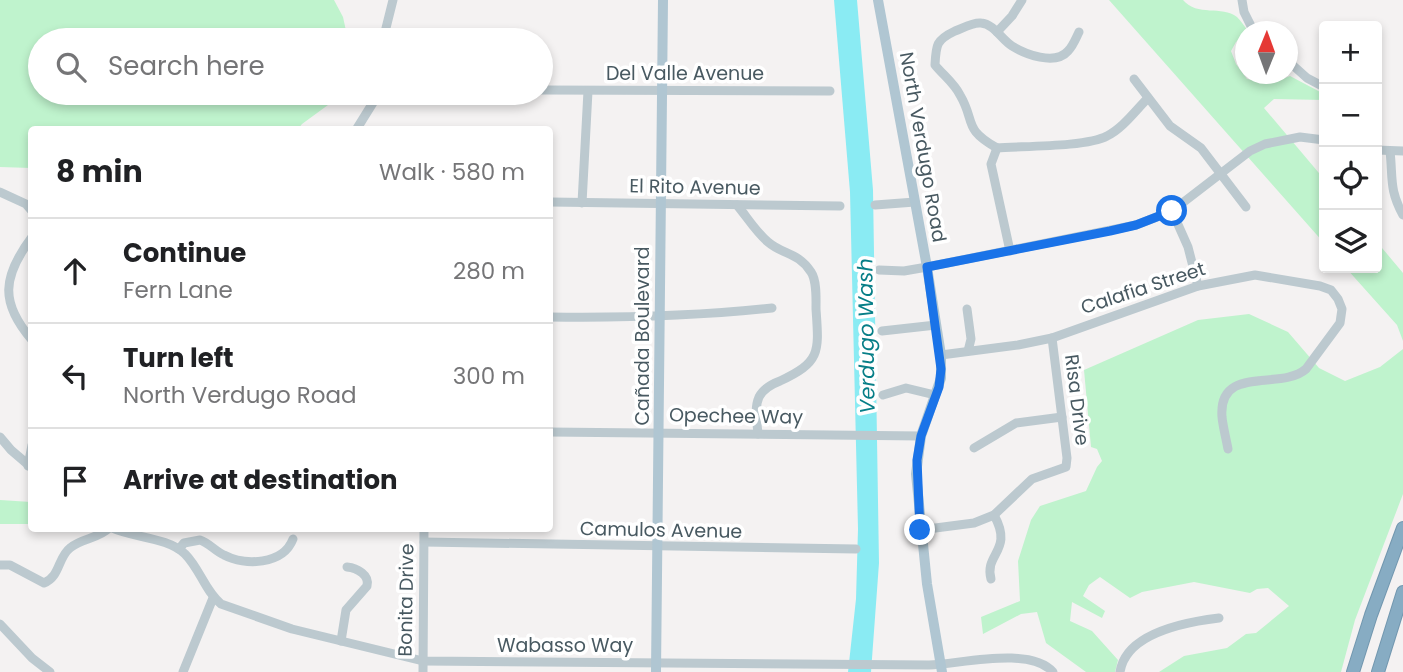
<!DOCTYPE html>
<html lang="en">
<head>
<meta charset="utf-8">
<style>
	:root { --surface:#fff; --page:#f6f6f6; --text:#202124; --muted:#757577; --line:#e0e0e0 }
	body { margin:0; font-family:Poppins,sans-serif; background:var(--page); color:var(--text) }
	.controls { position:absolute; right:21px; top:21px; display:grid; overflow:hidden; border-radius:7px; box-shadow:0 4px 10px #0003 }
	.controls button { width:63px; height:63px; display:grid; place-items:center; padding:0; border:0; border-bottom:2px solid var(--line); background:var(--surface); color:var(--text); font:35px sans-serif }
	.compass { position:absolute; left:1235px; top:21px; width:63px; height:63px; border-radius:50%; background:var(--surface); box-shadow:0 4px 10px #0003; rotate:1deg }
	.stop { position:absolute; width:21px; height:21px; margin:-16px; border:5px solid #1a73e8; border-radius:50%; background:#fff }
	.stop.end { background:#1a73e8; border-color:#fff; box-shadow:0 2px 7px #0008 }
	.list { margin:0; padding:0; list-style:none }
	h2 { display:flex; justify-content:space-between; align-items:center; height:91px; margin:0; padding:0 28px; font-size:30px }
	h2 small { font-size:23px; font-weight:400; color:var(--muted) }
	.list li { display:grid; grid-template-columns:46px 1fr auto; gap:21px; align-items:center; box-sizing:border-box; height:105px; padding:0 28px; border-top:2px solid var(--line) }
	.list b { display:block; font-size:26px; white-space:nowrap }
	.list p { margin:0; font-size:23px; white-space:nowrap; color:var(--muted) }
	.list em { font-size:23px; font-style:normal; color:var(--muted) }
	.icon { flex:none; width:38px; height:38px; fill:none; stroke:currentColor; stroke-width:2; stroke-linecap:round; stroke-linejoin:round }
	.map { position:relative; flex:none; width:1403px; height:672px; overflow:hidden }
	.search { position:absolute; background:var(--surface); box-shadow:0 4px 10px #0003; left:28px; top:28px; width:525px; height:77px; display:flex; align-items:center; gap:18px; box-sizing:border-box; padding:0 24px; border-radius:38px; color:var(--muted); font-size:26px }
	.panel { position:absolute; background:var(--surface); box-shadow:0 4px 10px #0003; left:28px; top:126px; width:525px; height:406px; border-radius:7px }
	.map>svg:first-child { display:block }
	.green { fill:#bff3cd }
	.water { fill:#8aebf3 }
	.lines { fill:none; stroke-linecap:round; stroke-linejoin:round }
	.highway-casing { stroke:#7297af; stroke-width:14 }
	.minor { stroke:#bcc9cf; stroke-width:9 }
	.major { stroke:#b0c6d2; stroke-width:10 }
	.highway { stroke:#87acc3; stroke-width:12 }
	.route { stroke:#1a73e8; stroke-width:9 }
	.labels { text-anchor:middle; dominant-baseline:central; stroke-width:7; stroke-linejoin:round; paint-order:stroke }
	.street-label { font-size:19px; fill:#485961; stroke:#fff }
	.water-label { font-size:21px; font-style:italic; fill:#067e87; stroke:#fff }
</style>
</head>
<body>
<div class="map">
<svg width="1403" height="672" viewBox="0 0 1403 672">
	<rect width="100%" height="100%" fill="#f4f2f2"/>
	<g class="green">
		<polygon points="0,0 334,0 343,17 348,40 40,40 40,93 300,93 328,105 302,124 298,129 32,130 31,168 0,167"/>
		<path d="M1109,0h74c14,17 39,5 54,17 4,4 8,10 11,14l-12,11 -5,9 5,13 11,15 26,4 17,-7 34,18v6l-50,-1 -10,9 60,71v64z"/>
		<polygon points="1377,242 1403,273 1403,341 1397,325 1346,268 1377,268"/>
		<polygon points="1249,314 1288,332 1319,368 1345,381 1380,367 1403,349 1403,494 1355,620 1341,672 1159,672 1184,656 1227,648 1246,634 1256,633 1289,606 1268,588 1257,589 1250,593 1194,582 1142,592 1130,598 1100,577 1089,585 1083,596 1105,611 1102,618 1072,602 1070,621 1092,631 1118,660 1115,672 1086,672 1046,643 1037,612 1021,614 983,634 981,617 1020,601 1018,561 1031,520 1040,506 1086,491 1097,467 1102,461 1097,449 1091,447 1084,370 1198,320"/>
		<polygon points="0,500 31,502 31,524 0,524"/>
	</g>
	<polygon class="water" points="834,0 857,0 873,190 879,563 871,672 848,672 856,599 858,529 850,192"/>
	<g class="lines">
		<g class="highway-casing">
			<g id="highway">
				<polyline points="1353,672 1371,615 1403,528"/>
				<polyline points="1378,672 1403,592"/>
			</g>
		</g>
		<g class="minor">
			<polyline points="1242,0 1244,12 1254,32"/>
			<polyline points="997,32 1012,16 1022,0"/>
			<polyline points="383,40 393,0"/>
			<polyline points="1288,61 1307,78 1324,87"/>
			<polyline points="1134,79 1170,126 1201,148 1246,207"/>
			<polyline points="541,90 830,91"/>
			<polyline points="356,130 379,93"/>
			<path d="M997,148c-35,-20 -21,-26 -37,-53 -6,-12 -17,-20 -25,-30 1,-20 1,-25 20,-34 8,-3 18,-9 26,-8 13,1 20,16 31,23 13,8 43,20 56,5 5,-5 8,-13 11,-19"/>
			<path d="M997,148c25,-2 90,-1 110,-12 16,-8 28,-25 41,-38"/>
			<polyline points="997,148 991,164 1010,251"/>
			<polyline points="1377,150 1403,151"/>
			<path d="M1390,151c3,27 -1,39 13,64"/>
			<polyline points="0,192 26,204 32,211"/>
			<polyline points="550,202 840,206"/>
			<polyline points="582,203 588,91"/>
			<path d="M737,205c10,12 19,27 31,37 15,13 30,10 43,30 6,9 5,26 5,37 3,43 5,53 -36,72 -8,3 -17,8 -21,16 -5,11 -2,25 -1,37"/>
			<polyline points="875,205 915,202"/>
			<polyline points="1172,211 1188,247 1198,286"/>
			<path d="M32,237c-30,40 -32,66 0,103"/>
			<polyline points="879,270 904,271 927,267 1136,225 1172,211 1250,151 1265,144 1300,137 1324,140"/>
			<polyline points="967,309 971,339 968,351"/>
			<path d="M550,317c74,1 147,-1 222,-9"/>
			<polyline points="882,331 936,325"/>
			<path d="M941,355l77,-10 34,-7 146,-52 57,-11 65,11 11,4 7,9 4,10 -2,14 -34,46c-25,22 -88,-5 -84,48 1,10 4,21 6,32"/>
			<polyline points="883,395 906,388 935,395"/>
			<polyline points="550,432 921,436"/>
			<polyline points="0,437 11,450 32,468"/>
			<polyline points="974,448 1016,423 1062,417"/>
			<polyline points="28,466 32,445"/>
			<path d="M112,528c22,10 55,9 73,26 15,15 20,37 36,50l71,25 131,32 506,4c32,-1 101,-19 124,7"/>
			<polyline points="920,530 974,523 994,515 1032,479 1066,467 1067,458 1052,338"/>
			<polyline points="424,542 856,549"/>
			<path d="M179,549l5,-6 16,-3c9,3 15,11 24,15 21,11 59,10 69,-16"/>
			<path d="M0,565h10l34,18c16,-6 14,-26 26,-35 11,-10 28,-9 39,-20"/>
			<path d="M991,579c-7,-26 23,-28 3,-64"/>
			<polyline points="0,624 32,658 50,672"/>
			<path d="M341,641l5,-31 21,-24c3,-11 -10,-18 -20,-19"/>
			<polyline points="183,672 213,598"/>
			<polyline points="423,672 424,528"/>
			<path d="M1120,672c6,-39 66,-50 99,-54"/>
		</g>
		<g class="major">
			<polyline points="878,0 927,267 941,355 941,378 921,436 916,474 927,584 942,672"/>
			<polyline points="656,672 663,0"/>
		</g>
		<use href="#highway" class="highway"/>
	</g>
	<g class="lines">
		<polyline class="route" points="920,530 917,460 921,436 939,387 941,369 927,267 1110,231 1136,225 1172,211"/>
	</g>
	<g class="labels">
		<g class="street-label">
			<text x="685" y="73">Del Valle Avenue</text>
			<text transform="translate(923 147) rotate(80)">North Verdugo Road</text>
			<text transform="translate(695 187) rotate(1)">El Rito Avenue</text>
			<text transform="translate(1143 288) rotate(-18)">Calafia Street</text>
			<text transform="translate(642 336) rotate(-90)">Cañada Boulevard</text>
			<text transform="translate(1077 400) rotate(83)">Risa Drive</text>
			<text transform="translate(736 416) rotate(1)">Opechee Way</text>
			<text transform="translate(661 530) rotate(1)">Camulos Avenue</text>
			<text transform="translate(406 600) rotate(-89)">Bonita Drive</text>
			<text x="565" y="645">Wabasso Way</text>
		</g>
		<g class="water-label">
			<text transform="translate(866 336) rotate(-91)">Verdugo Wash</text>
		</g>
	</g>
</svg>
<div class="controls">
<button>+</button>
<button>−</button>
<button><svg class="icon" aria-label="locate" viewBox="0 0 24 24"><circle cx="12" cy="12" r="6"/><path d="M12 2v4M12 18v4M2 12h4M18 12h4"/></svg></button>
<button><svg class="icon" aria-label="layers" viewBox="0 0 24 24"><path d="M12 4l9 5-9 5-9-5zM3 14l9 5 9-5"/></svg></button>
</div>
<svg class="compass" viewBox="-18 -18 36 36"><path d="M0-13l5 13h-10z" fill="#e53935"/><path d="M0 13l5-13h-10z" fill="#757577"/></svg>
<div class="stop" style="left:1172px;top:211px"></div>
<div class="stop end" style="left:920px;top:530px"></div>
<div class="search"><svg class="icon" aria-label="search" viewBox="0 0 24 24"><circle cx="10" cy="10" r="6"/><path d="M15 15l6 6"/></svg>Search here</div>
<section class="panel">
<h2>8 min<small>Walk · 580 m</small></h2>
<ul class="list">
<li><svg class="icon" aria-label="ahead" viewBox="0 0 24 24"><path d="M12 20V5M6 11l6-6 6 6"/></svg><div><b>Continue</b><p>Fern Lane</p></div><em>280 m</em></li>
<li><svg class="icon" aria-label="left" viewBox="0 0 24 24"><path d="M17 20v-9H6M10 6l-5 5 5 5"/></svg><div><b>Turn left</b><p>North Verdugo Road</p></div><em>300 m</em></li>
<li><svg class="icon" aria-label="arrive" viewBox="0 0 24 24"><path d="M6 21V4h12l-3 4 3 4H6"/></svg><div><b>Arrive at destination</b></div></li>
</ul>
</section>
</div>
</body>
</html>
